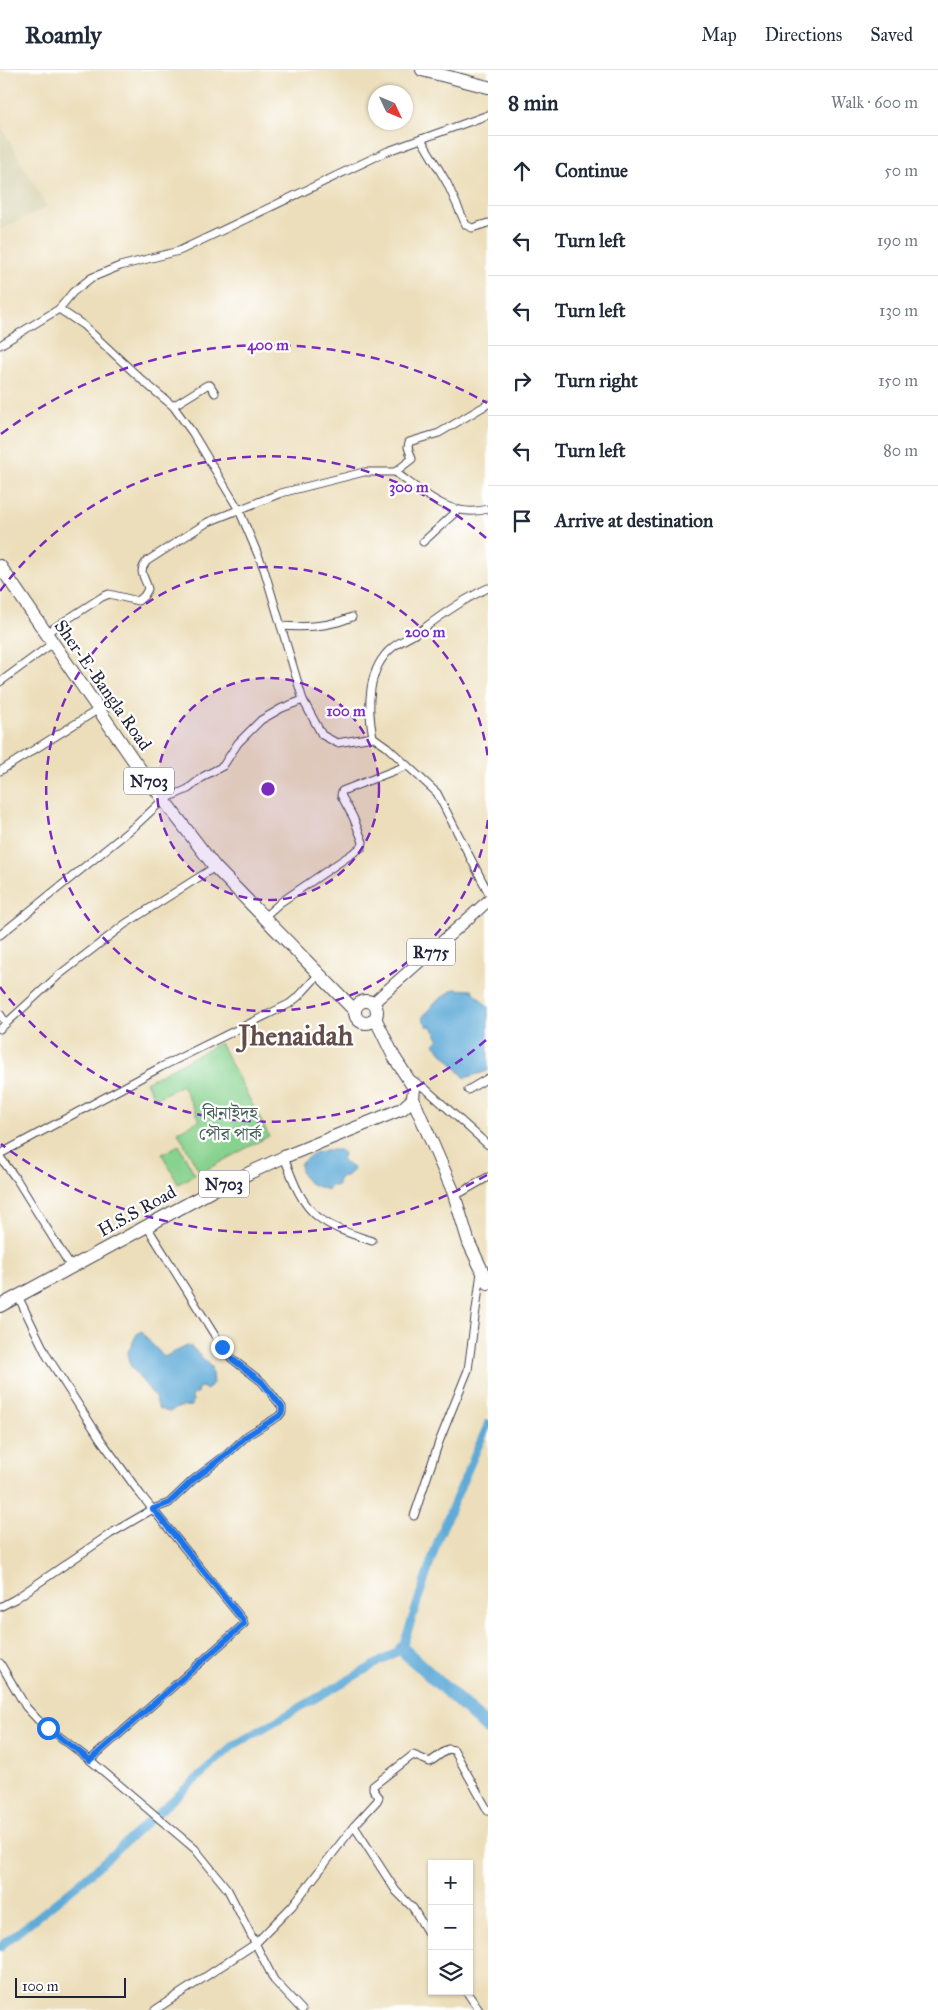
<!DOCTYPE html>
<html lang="en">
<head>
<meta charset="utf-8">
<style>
	:root { --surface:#fff; --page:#f2f2f3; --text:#1f2937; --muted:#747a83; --line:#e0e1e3 }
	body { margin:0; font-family:"IM FELL Great Primer","Noto Serif Bengali",serif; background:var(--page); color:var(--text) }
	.controls { position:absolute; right:15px; bottom:15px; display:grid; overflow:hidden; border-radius:0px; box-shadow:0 1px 4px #0004 }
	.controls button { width:45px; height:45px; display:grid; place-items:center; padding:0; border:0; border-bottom:1px solid var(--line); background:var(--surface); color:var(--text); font:25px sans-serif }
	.compass { position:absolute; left:368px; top:15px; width:45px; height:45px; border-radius:50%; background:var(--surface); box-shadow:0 1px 4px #0004; rotate:134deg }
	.scale { position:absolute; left:15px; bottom:12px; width:111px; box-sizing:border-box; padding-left:5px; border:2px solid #22223b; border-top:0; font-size:14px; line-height:18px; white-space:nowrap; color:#22223b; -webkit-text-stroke:4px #fff; paint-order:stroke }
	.stop { position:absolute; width:15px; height:15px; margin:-11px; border:4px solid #1a73e8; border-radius:50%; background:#fff }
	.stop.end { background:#1a73e8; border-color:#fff; box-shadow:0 1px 5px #0008 }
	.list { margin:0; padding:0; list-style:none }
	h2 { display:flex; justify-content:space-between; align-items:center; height:65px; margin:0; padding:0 20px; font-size:21px }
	h2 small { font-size:16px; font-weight:400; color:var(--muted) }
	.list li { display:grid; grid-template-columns:32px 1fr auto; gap:15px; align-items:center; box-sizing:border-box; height:70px; padding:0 20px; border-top:1px solid var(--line) }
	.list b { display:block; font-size:19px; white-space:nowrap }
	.list em { font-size:16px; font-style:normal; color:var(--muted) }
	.icon { flex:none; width:28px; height:28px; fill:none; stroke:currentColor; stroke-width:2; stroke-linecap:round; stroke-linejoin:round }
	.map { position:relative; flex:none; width:488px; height:1940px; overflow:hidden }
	header { display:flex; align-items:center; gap:30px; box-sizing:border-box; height:70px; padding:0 25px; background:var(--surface); border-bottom:1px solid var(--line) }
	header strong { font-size:24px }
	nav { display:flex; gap:28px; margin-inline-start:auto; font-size:18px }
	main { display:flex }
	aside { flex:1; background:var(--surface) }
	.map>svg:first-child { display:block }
	.built { fill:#d9d5b5 }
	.green { fill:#87d28e; stroke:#547a64 }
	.water { fill:#5faad7; stroke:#406689 }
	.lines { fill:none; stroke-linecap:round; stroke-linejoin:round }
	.canal { stroke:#5faad7; stroke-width:8 }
	.river { stroke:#5faad7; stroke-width:14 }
	.street-casing { stroke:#403e4e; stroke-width:9 }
	.primary-casing { stroke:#403e4e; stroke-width:13 }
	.highway-casing { stroke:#403e4e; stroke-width:14 }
	.street { stroke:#fff; stroke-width:7 }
	.primary { stroke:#fff; stroke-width:11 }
	.highway { stroke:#fff; stroke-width:12 }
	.route { stroke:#1a73e8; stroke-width:6 }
	.ring { fill:none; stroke:#7b2cbf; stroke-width:2.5; stroke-dasharray:9 6 }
	.labels { text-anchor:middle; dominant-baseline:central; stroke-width:4.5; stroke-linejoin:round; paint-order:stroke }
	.shield { fill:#fff; stroke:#646476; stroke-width:1 }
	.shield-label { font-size:16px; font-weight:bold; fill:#22223b }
	.street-label { font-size:18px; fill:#22223b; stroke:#fff }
	.park-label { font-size:18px; fill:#456058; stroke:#fff }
	.town-label { font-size:28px; font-weight:bold; fill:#634d48; stroke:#fff }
	.centre { fill:#7b2cbf; stroke:#fff; stroke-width:2.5 }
	.ring-label { font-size:15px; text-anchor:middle; font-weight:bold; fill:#7b2cbf; stroke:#fff; stroke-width:4.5; stroke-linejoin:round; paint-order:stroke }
</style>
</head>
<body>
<header>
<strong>Roamly</strong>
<nav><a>Map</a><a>Directions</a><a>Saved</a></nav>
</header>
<main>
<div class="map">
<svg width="488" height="1940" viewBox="0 0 488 1940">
	<rect width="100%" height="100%" fill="#fff"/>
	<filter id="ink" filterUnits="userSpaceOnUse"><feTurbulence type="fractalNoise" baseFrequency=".02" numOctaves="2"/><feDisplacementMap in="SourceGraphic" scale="10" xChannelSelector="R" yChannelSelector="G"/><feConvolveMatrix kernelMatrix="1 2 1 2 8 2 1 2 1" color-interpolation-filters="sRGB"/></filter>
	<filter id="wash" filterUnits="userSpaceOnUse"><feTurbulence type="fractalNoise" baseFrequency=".0096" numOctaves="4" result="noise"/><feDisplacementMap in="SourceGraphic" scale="20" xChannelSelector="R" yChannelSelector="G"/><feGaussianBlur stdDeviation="1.12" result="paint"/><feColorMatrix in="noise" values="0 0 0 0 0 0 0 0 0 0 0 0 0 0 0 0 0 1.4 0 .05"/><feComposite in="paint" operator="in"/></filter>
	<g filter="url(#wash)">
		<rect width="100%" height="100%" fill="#ecdeba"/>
		<polygon class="built" points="0,54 47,137 0,160"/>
		<g class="green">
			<polygon points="220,973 269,1066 200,1103 178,1062 200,1050 182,1015 155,1029 146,1012"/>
			<polygon points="179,1075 195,1105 178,1114 162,1084"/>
		</g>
		<g class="water">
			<polygon points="454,919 472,920 488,937 488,1001 465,1008 434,974 439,969 431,955 428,957 422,948 434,933"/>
			<path d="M326,1080h14l4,4 -2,6 12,9 -9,8 -2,-1 -5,3v7h-8l-2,4c-17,-6 -26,-6 -28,-26l14,-11z"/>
			<path d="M142,1261c6,11 14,16 22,26l23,-11 5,1 19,20 2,16 -6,7 -5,-3 -4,1 -1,5 -6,2 2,5 -1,6 -12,1 -11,5 -10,-3 -4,-12 -25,-32 -2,-13 9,-18z"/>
		</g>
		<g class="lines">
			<polyline class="canal" points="0,1877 82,1811 234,1675 402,1579 439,1467 488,1354"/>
			<polyline class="river" points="402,1579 488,1658"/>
		</g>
	</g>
	<g filter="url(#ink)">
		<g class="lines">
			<g class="street-casing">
				<g id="street">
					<polyline points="421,69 447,113 466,155 472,158 488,153"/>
					<polyline points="59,239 73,222 91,208 120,196 179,181 388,81 488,45"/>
					<polyline points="0,275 59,239 83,255 143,311 173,336 192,362 239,440 264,499 303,630 322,665 337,673 373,667 387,677 437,723 488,822"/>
					<polyline points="173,336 207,315 210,315 215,323"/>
					<path d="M395,402c29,21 56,47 93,37"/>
					<polyline points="423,472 457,441"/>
					<path d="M281,556c25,2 48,1 71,-9"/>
					<path d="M46,563l56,-36 7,-3 29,7 6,-5 4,-7c-3,-13 -11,-16 -1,-28l61,-39 73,-29 83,-21h31l17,-13 -4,-12 1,-5 30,-9 49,-29"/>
					<polyline points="0,612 53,573"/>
					<path d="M373,667c-6,-30 -6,-69 20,-90 9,-7 20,-11 30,-18 21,-16 41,-30 65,-41"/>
					<polyline points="0,701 99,639"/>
					<polyline points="263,848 281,832 362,777 363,772 353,747 341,725 342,721 406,696"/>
					<polyline points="0,865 135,756 163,730 188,719 204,706 223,696 238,673 261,650 282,638 303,630"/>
					<polyline points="0,944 6,953"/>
					<polyline points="0,959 59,905 125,854 215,797"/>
					<polyline points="411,1009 427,1020 488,1075"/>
					<polyline points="468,1020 488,1008"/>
					<polyline points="0,1084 161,997 289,934 299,926 319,904"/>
					<polyline points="0,1087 17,1110 71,1197"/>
					<path d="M284,1087c8,21 16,46 34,60 15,12 37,18 54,24"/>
					<polyline points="455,1126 488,1107"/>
					<polyline points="18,1226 47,1286 101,1370 141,1425 243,1550 244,1554 90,1690"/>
					<polyline points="414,1446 439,1372 468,1300 481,1202"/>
					<polyline points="0,1537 15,1529 110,1464 153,1439 169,1433 193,1410 227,1384 248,1365 279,1346 282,1342 282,1337 262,1312 232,1289 222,1277 146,1155"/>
					<polyline points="0,1593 26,1637 38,1650 90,1690 195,1779 228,1820 274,1910 302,1940"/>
					<polyline points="354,1756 396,1821 413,1838 432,1870"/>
					<polyline points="466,1921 479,1940"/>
					<polyline points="155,1940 255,1874 292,1836 354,1756 377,1731 379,1727 373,1719 373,1716 413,1685 430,1692 448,1679 454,1680 488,1741"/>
				</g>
			</g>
			<g class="primary-casing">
				<polyline id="primary" points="373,933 488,831"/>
			</g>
			<g class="highway-casing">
				<g id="highway">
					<polyline points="422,0 488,17"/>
					<polyline points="0,496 134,691 215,797 355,941"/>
					<circle cx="366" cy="942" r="11"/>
					<polyline points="413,1029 453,1121 469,1173 488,1213"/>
					<polyline points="0,1236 217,1118 284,1087 402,1039 413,1029 414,1018 394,987 375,948"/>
				</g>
			</g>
			<use href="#street" class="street"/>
			<use href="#primary" class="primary"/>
			<use href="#highway" class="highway"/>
		</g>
	</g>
	<g class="lines" filter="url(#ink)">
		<polyline class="route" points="48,1658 90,1690 244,1554 243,1550 153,1439 169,1433 193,1410 227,1384 248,1365 279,1346 282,1342 282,1337 262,1312 232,1289 222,1277"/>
	</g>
	<circle cx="268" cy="719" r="111" fill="#7b2cbf" fill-opacity=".12"/>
	<g class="ring">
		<circle cx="268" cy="719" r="111"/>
		<path d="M488 750A222 222 0 1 1 488 688"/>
		<path d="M486 970A333 333 0 0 1 0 917M0 521A333 333 0 0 1 486 468"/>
		<path d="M487 1105A444 444 0 0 1 1 1074M1 364A444 444 0 0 1 487 333"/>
	</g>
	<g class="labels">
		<g class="shield">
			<rect x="124" y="697.5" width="50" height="27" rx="4"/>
			<rect x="407" y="868.5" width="48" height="27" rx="4"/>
			<rect x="199" y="1100.5" width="50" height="27" rx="4"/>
		</g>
		<g class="shield-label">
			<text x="149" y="711">N703</text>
			<text x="431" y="882">R775</text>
			<text x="224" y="1114">N703</text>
		</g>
		<g class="street-label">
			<text transform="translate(103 615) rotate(55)">Sher-E-Bangla Road</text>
			<text transform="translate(137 1141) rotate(-29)">H.S.S Road</text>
		</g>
		<g class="park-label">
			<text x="230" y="1043">ঝিনাইদহ<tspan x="230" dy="21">পৌর পার্ক</tspan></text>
		</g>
		<g class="town-label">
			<text x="296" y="965">Jhenaidah</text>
		</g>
	</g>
	<circle cx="268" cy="719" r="8" class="centre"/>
	<g class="ring-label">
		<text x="268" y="280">400 m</text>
		<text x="409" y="422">300 m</text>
		<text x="425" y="567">200 m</text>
		<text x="346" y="646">100 m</text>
	</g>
</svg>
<div class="controls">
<button>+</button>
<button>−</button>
<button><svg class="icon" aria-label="layers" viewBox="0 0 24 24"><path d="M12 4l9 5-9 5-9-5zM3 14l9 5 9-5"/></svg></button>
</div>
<svg class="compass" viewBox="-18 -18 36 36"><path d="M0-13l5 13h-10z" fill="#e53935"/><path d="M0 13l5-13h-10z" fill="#747a83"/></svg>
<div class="scale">100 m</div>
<div class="stop" style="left:48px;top:1658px"></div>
<div class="stop end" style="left:222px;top:1277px"></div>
</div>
<aside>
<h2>8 min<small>Walk · 600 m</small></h2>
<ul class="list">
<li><svg class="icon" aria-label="ahead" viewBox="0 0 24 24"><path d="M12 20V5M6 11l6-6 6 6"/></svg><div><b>Continue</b></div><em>50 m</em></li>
<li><svg class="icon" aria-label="left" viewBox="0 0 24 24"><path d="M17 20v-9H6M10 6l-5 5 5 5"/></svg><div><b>Turn left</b></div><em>190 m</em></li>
<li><svg class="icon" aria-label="left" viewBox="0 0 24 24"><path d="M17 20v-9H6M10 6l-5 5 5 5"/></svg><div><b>Turn left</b></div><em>130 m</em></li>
<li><svg class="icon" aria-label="right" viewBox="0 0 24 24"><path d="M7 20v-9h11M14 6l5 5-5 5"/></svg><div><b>Turn right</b></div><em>150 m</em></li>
<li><svg class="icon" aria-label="left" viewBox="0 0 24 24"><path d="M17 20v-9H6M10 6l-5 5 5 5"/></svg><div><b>Turn left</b></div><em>80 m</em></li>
<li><svg class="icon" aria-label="arrive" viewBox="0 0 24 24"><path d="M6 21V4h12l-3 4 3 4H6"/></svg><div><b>Arrive at destination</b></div></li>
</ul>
</aside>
</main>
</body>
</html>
